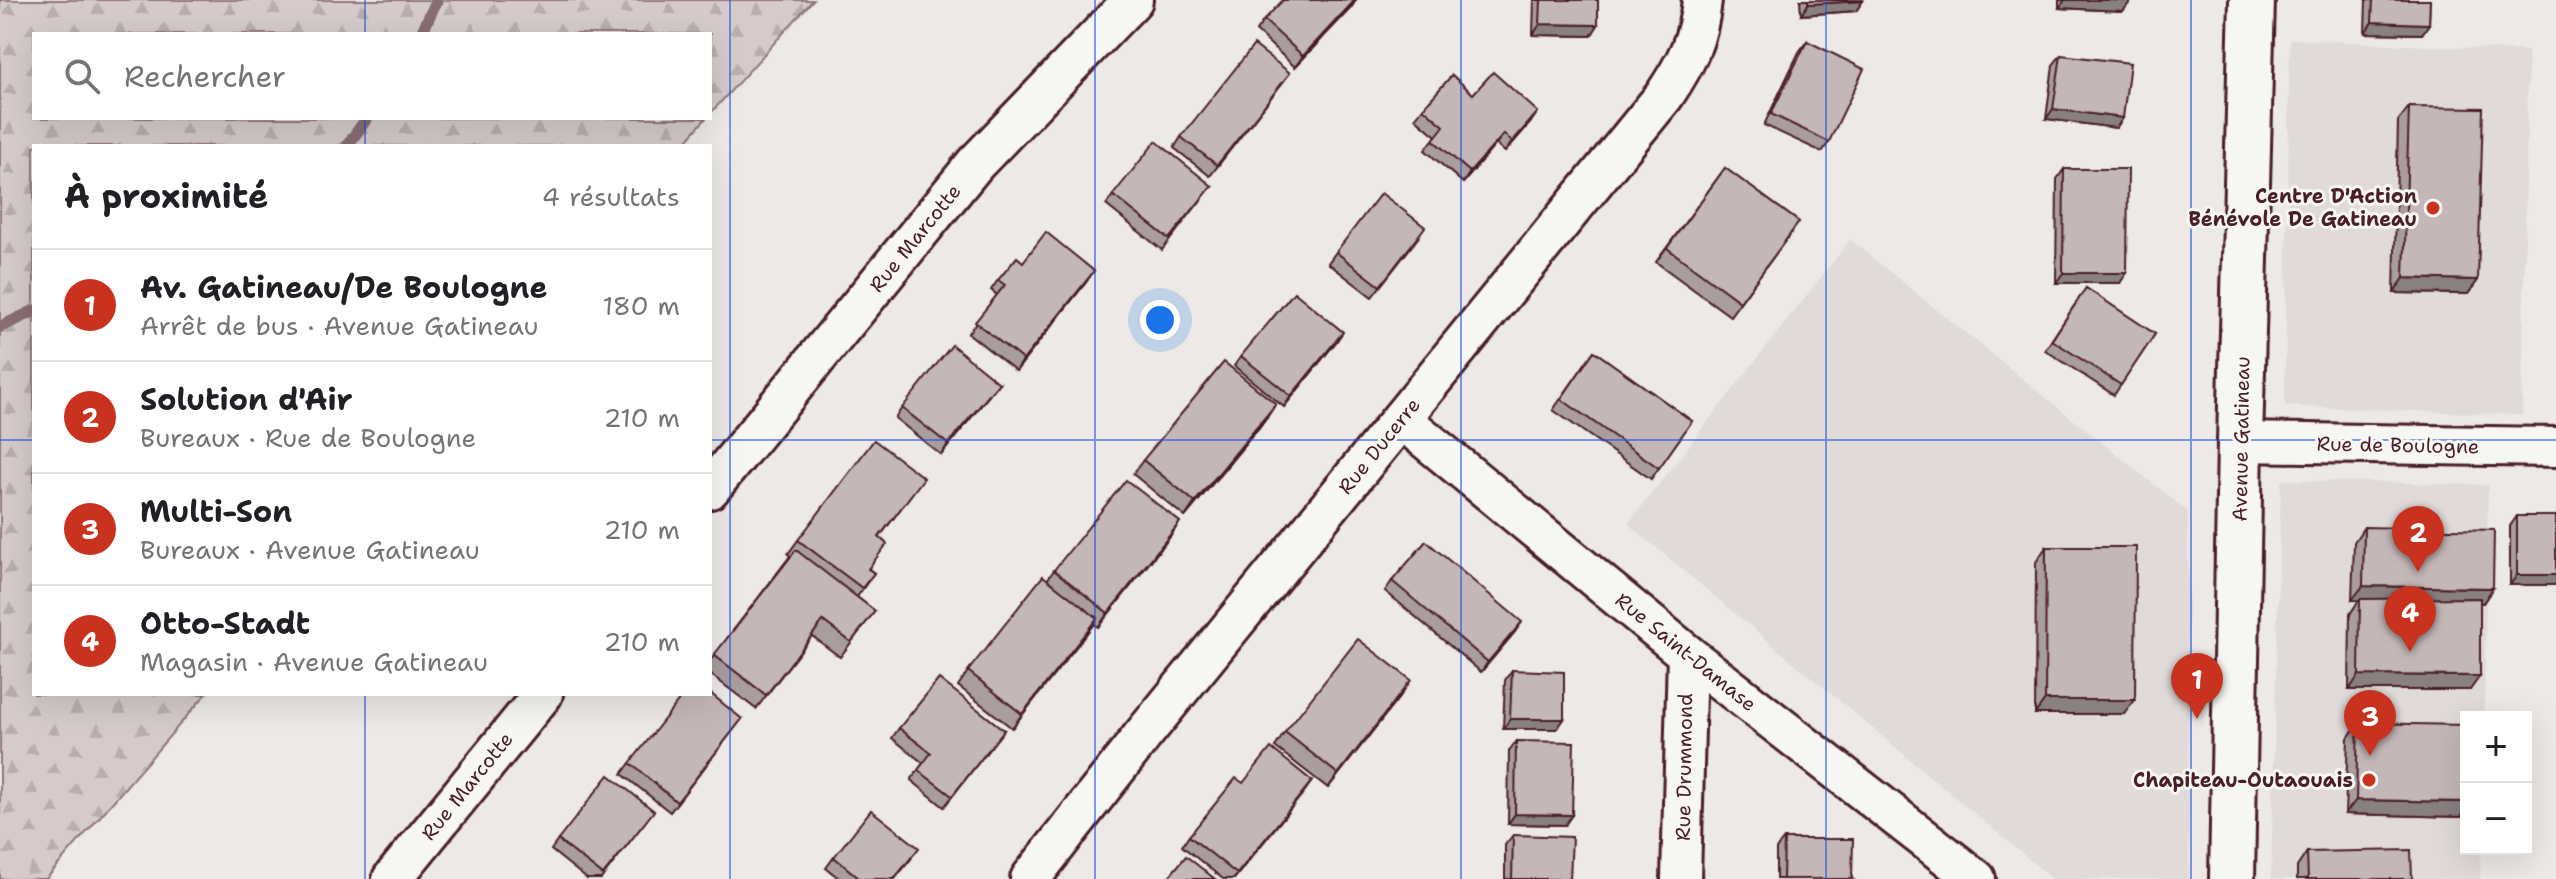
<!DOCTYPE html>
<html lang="fr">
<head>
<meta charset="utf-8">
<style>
	:root { --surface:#fff; --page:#f2f2f2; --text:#202124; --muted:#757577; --line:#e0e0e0; --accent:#c8321e }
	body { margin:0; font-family:"Shantell Sans",sans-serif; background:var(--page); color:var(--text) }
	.controls { position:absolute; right:24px; bottom:24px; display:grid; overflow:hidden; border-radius:0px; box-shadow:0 8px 32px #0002 }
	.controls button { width:72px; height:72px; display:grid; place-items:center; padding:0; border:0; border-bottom:2px solid var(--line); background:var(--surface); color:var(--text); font:40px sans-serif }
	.you { position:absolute; left:1160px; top:320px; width:28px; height:28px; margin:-20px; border:6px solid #fff; border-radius:50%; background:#1a73e8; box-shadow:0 0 0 12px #1a73e833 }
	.badge { display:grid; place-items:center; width:52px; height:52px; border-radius:50%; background:var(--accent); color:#fff; font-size:26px; font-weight:700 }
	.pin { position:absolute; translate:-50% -66px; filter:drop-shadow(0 2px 4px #0008) }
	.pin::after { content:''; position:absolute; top:42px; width:28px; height:24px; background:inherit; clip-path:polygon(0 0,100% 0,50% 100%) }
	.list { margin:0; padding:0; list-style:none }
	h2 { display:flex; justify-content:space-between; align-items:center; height:104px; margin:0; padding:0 32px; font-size:34px }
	h2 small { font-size:26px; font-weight:400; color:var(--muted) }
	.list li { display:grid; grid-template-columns:52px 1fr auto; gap:24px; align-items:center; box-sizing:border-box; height:112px; padding:0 32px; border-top:2px solid var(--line) }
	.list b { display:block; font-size:30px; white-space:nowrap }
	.list p { margin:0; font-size:26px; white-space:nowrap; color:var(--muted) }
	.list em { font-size:26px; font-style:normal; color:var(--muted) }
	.icon { flex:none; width:44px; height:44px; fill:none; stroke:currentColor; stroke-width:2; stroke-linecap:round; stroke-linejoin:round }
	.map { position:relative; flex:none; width:2556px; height:879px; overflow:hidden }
	.search { position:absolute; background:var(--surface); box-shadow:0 8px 32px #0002; left:32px; top:32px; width:680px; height:88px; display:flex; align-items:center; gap:20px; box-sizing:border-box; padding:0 28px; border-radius:0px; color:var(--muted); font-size:30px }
	.panel { position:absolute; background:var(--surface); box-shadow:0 8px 32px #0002; left:32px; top:144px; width:680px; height:552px; border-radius:0px }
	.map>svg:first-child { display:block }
	.built { fill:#e0dad8 }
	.forest { fill:url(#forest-firs); stroke:#8f757a; stroke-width:2 }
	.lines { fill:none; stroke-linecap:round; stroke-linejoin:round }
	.stream { stroke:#886e73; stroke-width:12 }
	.street-casing { stroke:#4a1f2b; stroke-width:44 }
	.secondary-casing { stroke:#4a1f2b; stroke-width:50 }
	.street { stroke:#f6f6f2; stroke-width:38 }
	.secondary { stroke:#f6f6f2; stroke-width:44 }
	.wall { fill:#a99d9d; stroke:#4a1f2b; stroke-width:2 }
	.shaded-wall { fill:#898080; stroke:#4a1f2b; stroke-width:2 }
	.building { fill:#c4b7b7; stroke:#4a1f2b; stroke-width:2 }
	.grid { fill:none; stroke:#1d4ed8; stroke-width:2; stroke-opacity:0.55 }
	.poi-dot { fill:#c8321e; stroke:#f6f6f2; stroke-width:3 }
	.labels { text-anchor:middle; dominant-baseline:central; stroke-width:6; stroke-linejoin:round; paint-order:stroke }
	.poi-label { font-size:20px; font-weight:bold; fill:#4a1f2b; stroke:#f6f6f2; text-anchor:end }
	.street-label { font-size:20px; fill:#4a1f2b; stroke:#f6f6f2 }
</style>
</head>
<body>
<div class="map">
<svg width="2556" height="879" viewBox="0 0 2556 879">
	<defs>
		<pattern id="forest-firs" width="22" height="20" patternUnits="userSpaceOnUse" patternTransform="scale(2)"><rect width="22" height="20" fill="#d4cbca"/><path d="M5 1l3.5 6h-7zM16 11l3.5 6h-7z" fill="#b8aeae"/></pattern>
	</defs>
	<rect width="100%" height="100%" fill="#ece9e6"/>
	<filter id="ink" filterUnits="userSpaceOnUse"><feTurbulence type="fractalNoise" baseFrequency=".0125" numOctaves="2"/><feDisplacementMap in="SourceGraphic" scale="16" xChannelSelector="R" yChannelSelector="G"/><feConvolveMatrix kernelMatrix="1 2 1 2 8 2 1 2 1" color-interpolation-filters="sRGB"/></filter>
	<g filter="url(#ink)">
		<g class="built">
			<polygon points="2290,39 2528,51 2522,415 2285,406"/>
			<polygon points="1850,240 2188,512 2189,879 2053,879 1628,524"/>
			<polygon points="2281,480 2488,485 2484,717 2466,717 2466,849 2481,849 2480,879 2271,879"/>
		</g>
		<polygon class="forest" points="0,0 813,0 710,114 710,34 34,34 34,118 706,118 682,146 34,146 34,694 206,694 46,879 0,879"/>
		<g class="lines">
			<g class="stream">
				<polyline points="421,34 437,0"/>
				<polyline points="347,146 367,118"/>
				<polyline points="0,327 34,311"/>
			</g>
			<g class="street-casing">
				<g id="street">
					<polyline points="1401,419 1687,654 1976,879"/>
					<polyline points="2240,442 2556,447"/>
					<polyline points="710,489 975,164 1133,0"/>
					<polyline points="392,879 543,694"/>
					<path d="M1030,879l113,-144 521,-639c22,-33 34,-55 38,-96"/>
					<polyline points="1681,879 1687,654"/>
				</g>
			</g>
			<g class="secondary-casing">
				<polyline id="secondary" points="2232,879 2240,442 2252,0"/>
			</g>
			<use href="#street" class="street"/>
			<use href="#secondary" class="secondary"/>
		</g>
		<g class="wall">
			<polygon points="1356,0 1351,8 1295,67 1256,31 1264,20"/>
			<polygon points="1534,0 1598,0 1598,25 1591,36 1533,35"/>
			<polygon points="1800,0 1863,0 1856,11 1801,15"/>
			<polygon points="2059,0 2131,0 2123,11 2059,8"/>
			<polygon points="2366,0 2430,0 2429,24 2422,34 2365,33"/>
			<polygon points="1807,41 1829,142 1822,152 1764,125 1799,52"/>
			<polygon points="2061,55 2123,118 2116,128 2046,119 2053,65"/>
			<polygon points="1290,73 1210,176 1174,148 1181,137"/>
			<polygon points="1473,94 1531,122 1505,152 1496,144 1463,183 1425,150 1436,136 1415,118 1423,108"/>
			<polygon points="2409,107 2478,280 2468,294 2394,293 2398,121"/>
			<polygon points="1725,168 1799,222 1730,316 1656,262"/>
			<polygon points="2064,169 2120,283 2056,283 2057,179"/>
			<polygon points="1212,186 1162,250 1106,205 1113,195"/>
			<polygon points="1418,238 1372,297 1328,263 1336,252"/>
			<polygon points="1023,262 1087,281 1016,371 968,333 997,295 991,290 998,280"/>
			<polygon points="2086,288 2155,334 2114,395 2045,350"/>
			<polygon points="1336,342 1284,407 1234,366 1241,356"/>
			<polygon points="1594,351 1692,421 1651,479 1553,410"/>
			<polygon points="999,383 941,455 895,418 902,408"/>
			<polygon points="1266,419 1185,517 1133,474 1143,460"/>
			<polygon points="913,492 879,538 869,569 874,573 857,597 875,611 840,657 812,636 756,709 710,674 710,661 790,556 788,554 798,540"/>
			<polygon points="2517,516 2556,516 2556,585 2510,585 2510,526"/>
			<polygon points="2364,527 2493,588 2483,603 2480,603 2470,690 2349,690 2350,614 2359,600 2352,600 2354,542"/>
			<polygon points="1170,537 1098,627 1094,624 1012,728 958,686 968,671 1047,580 1054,570"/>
			<polygon points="2046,547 2124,714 2035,714 2036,562"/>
			<polygon points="1392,581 1515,632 1481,672 1385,591"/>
			<polygon points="1512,670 1564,719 1557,729 1503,729 1505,680"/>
			<polygon points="1401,695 1328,788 1275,747 1285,732"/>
			<polygon points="742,719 670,812 622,774 630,763"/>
			<polygon points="2358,723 2461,817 2345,814 2348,738"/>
			<polygon points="899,728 1004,730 944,807 911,780 923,763 892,738"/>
			<polygon points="1516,741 1565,825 1508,824 1509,751"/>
			<polygon points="1312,781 1234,879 1223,879 1182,846 1189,836 1243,783"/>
			<polygon points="646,821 601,879 587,879 551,850 558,840"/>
			<polygon points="1513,835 1570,879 1505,879 1505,845"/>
			<polygon points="1784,839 1852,879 1776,879 1776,849"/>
			<polygon points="2307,852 2412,879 2297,879 2297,867"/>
			<polygon points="834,857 911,859 895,879 840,879 826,868"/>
		</g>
		<g class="shaded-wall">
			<polygon points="1356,0 1351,8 1295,67 1303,56"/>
			<polygon points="2065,0 2109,0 2131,1 2123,11 2059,8"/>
			<polygon points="1863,1 1856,11 1801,15 1808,4"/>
			<polygon points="2372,22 2429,24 2422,34 2365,33"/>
			<polygon points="1540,24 1598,25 1591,36 1533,35"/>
			<polygon points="2053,109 2123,118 2116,128 2046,119"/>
			<polygon points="1538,112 1531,122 1505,152 1512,142"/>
			<polygon points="1504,134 1496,144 1463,183 1470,172"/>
			<polygon points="1094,271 1087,281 1016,371 1023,360"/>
			<polygon points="2063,273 2127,273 2120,283 2056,283"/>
			<polygon points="2404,278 2478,280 2468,294 2394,293"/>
			<polygon points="1343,332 1336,342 1284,407 1291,396"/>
			<polygon points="999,383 991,393 941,455 948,444"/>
			<polygon points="1276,404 1266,419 1185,517 1195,502"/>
			<polygon points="1180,522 1170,537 1098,627 1108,613"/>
			<polygon points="2517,575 2556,575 2556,585 2510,585"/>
			<polygon points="2363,586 2493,588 2483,603 2352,600"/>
			<polygon points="1097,618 1087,633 1012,728 1022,714"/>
			<polygon points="1522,622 1515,632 1481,672 1488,662"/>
			<polygon points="2359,675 2480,676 2470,690 2349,690"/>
			<polygon points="1411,680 1401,695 1328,788 1338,774"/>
			<polygon points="2045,700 2135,700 2124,714 2035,714"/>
			<polygon points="1510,719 1564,719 1557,729 1503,729"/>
			<polygon points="1312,781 1305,791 1234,879"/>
			<polygon points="2356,800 2466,802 2466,809 2461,817 2345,814"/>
			<polygon points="1515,814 1572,815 1565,825 1508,824"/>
		</g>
		<g class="building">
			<polygon points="1283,0 1355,0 1303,56 1264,20"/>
			<polygon points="1541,0 1598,0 1598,25 1540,24"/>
			<polygon points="1808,0 1863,0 1863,1 1808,4"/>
			<polygon points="2373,0 2430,0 2429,24 2372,22"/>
			<polygon points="1807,41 1864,69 1829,142 1771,114"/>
			<polygon points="1254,45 1290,73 1217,165 1181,137"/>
			<polygon points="2061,55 2130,63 2123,118 2053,109"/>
			<polygon points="1493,72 1538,112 1512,142 1504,134 1470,172 1433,140 1444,126 1423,108 1452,75 1473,94"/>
			<polygon points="2409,107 2483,108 2478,280 2404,278"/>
			<polygon points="1156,141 1212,186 1169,239 1113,195"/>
			<polygon points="1725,168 1799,222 1740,302 1667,248"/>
			<polygon points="2064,169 2128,169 2127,273 2063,273"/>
			<polygon points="1381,193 1425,227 1380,286 1336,252"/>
			<polygon points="1046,232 1094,271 1023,360 975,322 1005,285 998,280 1017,257 1023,262"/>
			<polygon points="2086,288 2155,334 2121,385 2052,340"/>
			<polygon points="1294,292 1343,332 1291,396 1241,356"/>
			<polygon points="952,345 999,383 948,444 902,408"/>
			<polygon points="1594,351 1692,421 1659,468 1561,399"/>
			<polygon points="1224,362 1276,404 1195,502 1143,460"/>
			<polygon points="874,440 924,478 879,537 887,544 868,569 874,573 862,588 798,540"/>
			<polygon points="1126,480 1180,522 1108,613 1054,570"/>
			<rect x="2517" y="516" width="39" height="59"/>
			<polygon points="2364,527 2494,530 2493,588 2363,586"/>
			<polygon points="1426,541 1522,622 1488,662 1392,581"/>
			<polygon points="2046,547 2136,547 2135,700 2045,700"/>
			<polygon points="796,550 875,611 851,642 823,621 766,695 714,655"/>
			<polygon points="1043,576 1097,618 1022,714 968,671"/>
			<polygon points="2480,598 2480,676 2359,675 2360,599"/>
			<polygon points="1358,639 1411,680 1338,774 1285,732"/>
			<polygon points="1512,670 1564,672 1564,719 1510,719"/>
			<polygon points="939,679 1004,730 952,796 918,770 931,753 899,728"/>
			<polygon points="710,693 742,719 677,802 630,763 684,694"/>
			<polygon points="2358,723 2466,725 2466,802 2356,800"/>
			<polygon points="1516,741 1574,742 1572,815 1515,814"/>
			<polygon points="1271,748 1312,781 1237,874 1189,836 1236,778 1243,783"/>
			<polygon points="609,775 654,811 603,875 558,840"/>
			<polygon points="871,810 919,848 894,879 860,879 834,857"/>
			<polygon points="1513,835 1572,837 1570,879 1512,879"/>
			<polygon points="1784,839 1853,839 1852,879 1783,879"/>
			<polygon points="2411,850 2412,879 2308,879 2307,852"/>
			<polygon points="1186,856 1215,879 1167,879"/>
		</g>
	</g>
	<path class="grid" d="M365,0v34M730,0v879M1095,0v879M1461,0v879M1826,0v879M2191,0v879M365,118v28M0,440h34M710,440h1846M365,694v185"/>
	<g class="poi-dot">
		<circle cx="2433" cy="208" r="8"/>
		<circle cx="2369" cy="780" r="8"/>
	</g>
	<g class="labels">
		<g class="poi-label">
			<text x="2417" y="196">Centre D'Action<tspan x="2417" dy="23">Bénévole De Gatineau</tspan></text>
			<text x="2353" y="780">Chapiteau-Outaouais</text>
		</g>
		<g class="street-label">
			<text transform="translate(915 238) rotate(-51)">Rue Marcotte</text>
			<text transform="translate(2241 439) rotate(-89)">Avenue Gatineau</text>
			<text transform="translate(2398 445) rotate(1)">Rue de Boulogne</text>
			<text transform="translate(1379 446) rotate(-51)">Rue Ducerre</text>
			<text transform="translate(1686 652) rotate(39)">Rue Saint-Damase</text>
			<text transform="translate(1684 767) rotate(-89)">Rue Drummond</text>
			<text transform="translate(467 786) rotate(-51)">Rue Marcotte</text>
		</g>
	</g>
</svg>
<div class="controls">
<button>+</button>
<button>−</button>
</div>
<div class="you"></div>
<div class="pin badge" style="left:2197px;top:719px">1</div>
<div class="pin badge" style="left:2418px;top:572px">2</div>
<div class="pin badge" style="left:2370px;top:756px">3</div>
<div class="pin badge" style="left:2410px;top:652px">4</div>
<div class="search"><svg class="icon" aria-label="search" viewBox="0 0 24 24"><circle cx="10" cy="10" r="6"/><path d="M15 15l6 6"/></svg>Rechercher</div>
<section class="panel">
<h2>À proximité<small>4 résultats</small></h2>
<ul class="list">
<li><span class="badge">1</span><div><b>Av. Gatineau/De Boulogne</b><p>Arrêt de bus · Avenue Gatineau</p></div><em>180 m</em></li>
<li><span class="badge">2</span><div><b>Solution d'Air</b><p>Bureaux · Rue de Boulogne</p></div><em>210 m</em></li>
<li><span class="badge">3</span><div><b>Multi-Son</b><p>Bureaux · Avenue Gatineau</p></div><em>210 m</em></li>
<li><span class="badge">4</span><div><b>Otto-Stadt</b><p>Magasin · Avenue Gatineau</p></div><em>210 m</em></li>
</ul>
</section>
</div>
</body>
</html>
